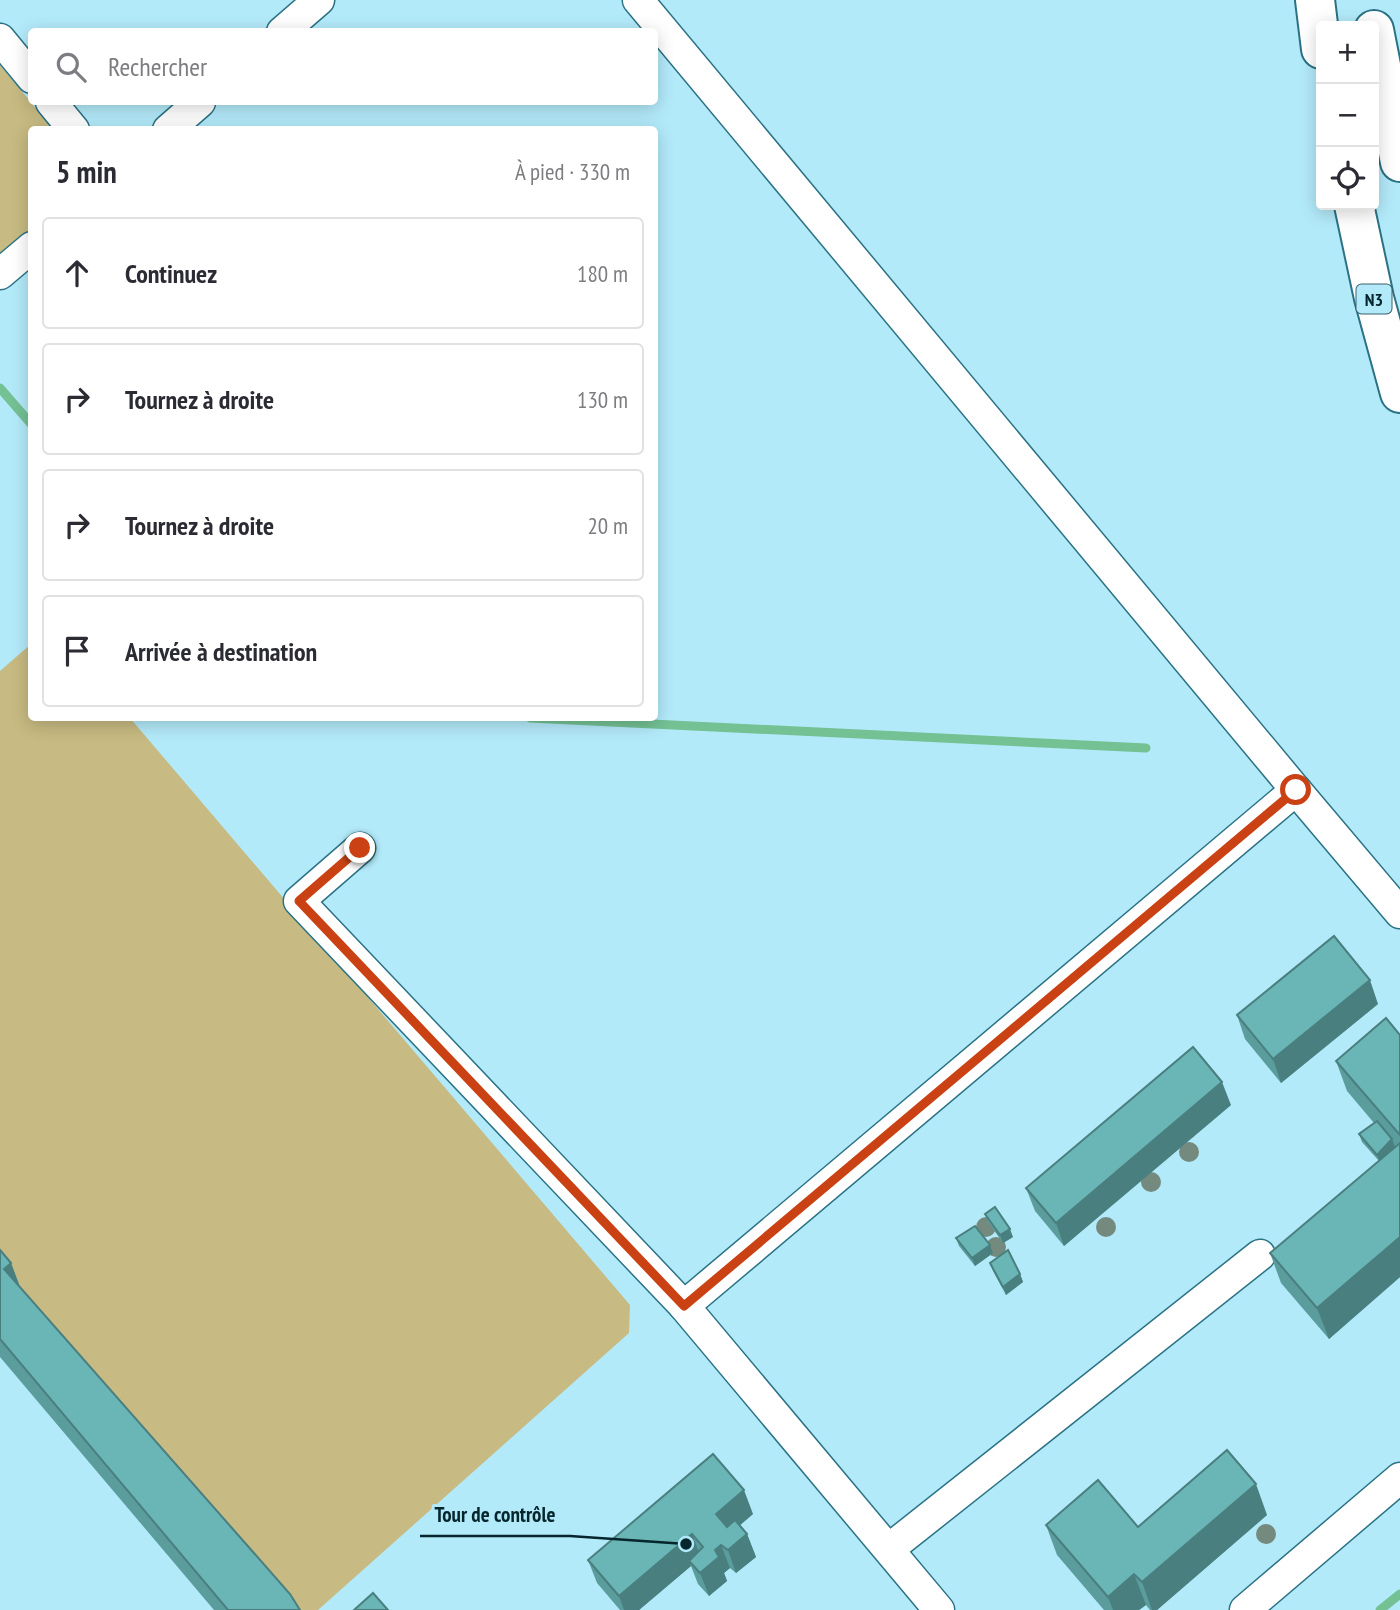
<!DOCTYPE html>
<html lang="fr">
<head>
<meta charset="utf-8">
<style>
	:root { --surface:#fff; --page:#f2f2f3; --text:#2b2b33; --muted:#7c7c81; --line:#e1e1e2 }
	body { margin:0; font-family:"PT Sans Narrow",sans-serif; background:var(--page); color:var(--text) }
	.controls { position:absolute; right:21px; top:21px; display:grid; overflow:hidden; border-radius:7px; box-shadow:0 4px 18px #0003 }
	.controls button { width:63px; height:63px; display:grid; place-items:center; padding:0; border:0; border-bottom:2px solid var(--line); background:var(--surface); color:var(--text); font:35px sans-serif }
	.stop { position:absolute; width:21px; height:21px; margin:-16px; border:5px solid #ca4214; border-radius:50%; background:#fff }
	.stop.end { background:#ca4214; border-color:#fff; box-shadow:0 2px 7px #0008 }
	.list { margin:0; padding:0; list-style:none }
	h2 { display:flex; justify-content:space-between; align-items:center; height:91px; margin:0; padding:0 28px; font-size:30px }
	h2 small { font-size:23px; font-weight:400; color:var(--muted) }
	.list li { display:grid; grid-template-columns:46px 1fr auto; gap:21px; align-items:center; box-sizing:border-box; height:112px; margin:0 14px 14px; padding:0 14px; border:2px solid var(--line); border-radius:7px }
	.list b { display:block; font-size:26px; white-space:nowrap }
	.list em { font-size:23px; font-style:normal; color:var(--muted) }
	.icon { flex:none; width:38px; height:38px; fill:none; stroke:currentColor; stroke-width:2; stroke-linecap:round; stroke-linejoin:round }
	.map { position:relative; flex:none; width:1400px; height:1610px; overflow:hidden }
	.search { position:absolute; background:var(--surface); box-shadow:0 4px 18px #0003; left:28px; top:28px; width:630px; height:77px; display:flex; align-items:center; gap:18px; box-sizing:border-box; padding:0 24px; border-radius:7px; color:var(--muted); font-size:26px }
	.panel { position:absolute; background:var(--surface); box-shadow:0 4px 18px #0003; left:28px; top:126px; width:630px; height:595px; border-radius:7px }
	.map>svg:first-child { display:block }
	.green { fill:#c7ba82 }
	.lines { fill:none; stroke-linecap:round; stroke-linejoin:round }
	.stream { stroke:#74c194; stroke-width:9 }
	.minor-casing { stroke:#2a7284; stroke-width:33 }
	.highway-casing { stroke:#2a7284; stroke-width:42 }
	.minor { stroke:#fff; stroke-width:30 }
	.highway { stroke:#fff; stroke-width:38 }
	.tree { fill:#758a7e }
	.wall { fill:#5b9c9d }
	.shaded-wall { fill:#4a7f7f }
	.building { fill:#6ab5b6; stroke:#4a7f7f; stroke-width:2 }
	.route { stroke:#ca4214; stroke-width:9 }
	.labels { text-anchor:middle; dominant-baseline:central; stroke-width:6; stroke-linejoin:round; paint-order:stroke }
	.shield { fill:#b3eafa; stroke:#3a606a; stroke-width:2 }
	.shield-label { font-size:18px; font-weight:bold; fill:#06252c }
	.leader { fill:none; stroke:#06252c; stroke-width:2.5 }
	.callout-dot { fill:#06252c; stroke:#b3eafa; stroke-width:2.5 }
	.callout-label { font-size:21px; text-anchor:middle; font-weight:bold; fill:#06252c; stroke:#b3eafa; stroke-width:6; stroke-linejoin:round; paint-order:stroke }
</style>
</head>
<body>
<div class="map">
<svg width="1400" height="1610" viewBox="0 0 1400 1610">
	<rect width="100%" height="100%" fill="#b3eafa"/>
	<g class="green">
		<polygon points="0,65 53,129 32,130 31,230 0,256"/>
		<polygon points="31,644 32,718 130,718 630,1305 629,1333 318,1610 288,1610 0,1268 0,671"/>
	</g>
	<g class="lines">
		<g class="stream">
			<polyline points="0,388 32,425"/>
			<polyline points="530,718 1146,748"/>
			<polyline points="1380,1610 1400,1594"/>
		</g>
		<g class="minor-casing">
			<g id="minor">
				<polyline points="638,0 1296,790 684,1306"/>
				<polyline points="282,32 319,0"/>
				<polyline points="0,39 32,78"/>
				<polyline points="51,102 74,130"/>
				<polyline points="168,130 200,102"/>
				<polyline points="0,274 32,247"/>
				<polyline points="1296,790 1400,913"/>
				<polyline points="360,848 299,901 684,1306 939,1610"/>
				<polyline points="889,1549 1260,1255"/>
				<polyline points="1245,1610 1400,1478"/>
			</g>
		</g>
		<g class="highway-casing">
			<g id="highway">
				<polyline points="1315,0 1321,49"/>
				<polyline points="1374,30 1400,162"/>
				<polyline points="1354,205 1374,298 1400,393"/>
			</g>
		</g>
		<use href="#minor" class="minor"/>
		<use href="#highway" class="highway"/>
	</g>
	<g class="tree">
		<circle cx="1189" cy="1152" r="10"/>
		<circle cx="1151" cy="1182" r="10"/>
		<circle cx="986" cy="1227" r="10"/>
		<circle cx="1106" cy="1227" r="10"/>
		<circle cx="996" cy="1247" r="10"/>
		<circle cx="1266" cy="1534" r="10"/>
	</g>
	<g class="wall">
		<polygon points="1378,1004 1281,1083 1245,1039 1237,1015"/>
		<polygon points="1400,1035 1400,1277 1329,1339 1281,1283 1270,1253 1379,1161 1362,1142 1359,1134 1374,1123 1347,1091 1336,1061"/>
		<polygon points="1231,1105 1064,1246 1035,1211 1026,1188"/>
		<polygon points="985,1214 1013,1237 1003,1243 988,1222"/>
		<polygon points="956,1238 990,1245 993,1253 975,1266 959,1246"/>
		<polygon points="0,1250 11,1263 21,1289 300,1610 214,1610 0,1357"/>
		<polygon points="990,1263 1020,1274 1023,1282 1006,1295 993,1271"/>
		<polygon points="753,1514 740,1525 747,1534 756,1557 736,1573 730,1568 724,1573 727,1581 709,1596 698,1584 691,1566 639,1610 620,1610 597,1583 588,1560"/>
		<polygon points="1267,1515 1157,1610 1150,1610 1146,1605 1139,1610 1104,1610 1057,1555 1046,1525 1138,1527"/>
	</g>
	<g class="shaded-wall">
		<polygon points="1370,980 1378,1004 1281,1083 1273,1059"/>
		<polygon points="1222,1082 1231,1105 1064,1246 1056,1223"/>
		<polygon points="1392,1139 1395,1147 1380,1163 1377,1155"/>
		<polygon points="1010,1229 1013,1237 1003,1243 1000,1235"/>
		<polygon points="1400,1237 1400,1277 1329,1339 1317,1308"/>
		<polygon points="990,1245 993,1253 975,1266 972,1258"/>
		<polygon points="11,1263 22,1293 4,1269"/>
		<polygon points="1020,1274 1023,1282 1006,1295 1003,1287"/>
		<polygon points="1256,1484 1267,1515 1157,1610 1152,1610 1142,1582"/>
		<polygon points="744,1490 753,1514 725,1538 716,1514"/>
		<polygon points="692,1534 701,1558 689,1561 691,1566 639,1610 624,1610 619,1596"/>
		<polygon points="747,1534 756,1557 736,1573 728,1550"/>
		<polygon points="721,1545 730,1568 724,1573 727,1581 709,1596 700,1573 715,1550"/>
		<polygon points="1134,1574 1146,1605 1139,1610 1113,1610 1108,1597"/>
	</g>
	<g class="building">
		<polygon points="1334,936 1370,980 1273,1059 1237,1015"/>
		<polygon points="1386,1018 1400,1035 1400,1135 1336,1061"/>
		<polygon points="1193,1047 1222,1082 1056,1223 1026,1188"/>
		<polygon points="1377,1121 1392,1139 1377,1155 1359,1134"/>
		<polygon points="1400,1143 1400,1237 1317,1308 1270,1253"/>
		<polygon points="995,1207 1010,1229 1000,1235 985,1214"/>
		<polygon points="975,1226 990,1245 972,1258 956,1238"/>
		<polygon points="0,1250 11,1263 4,1269 290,1594 300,1610 228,1610 0,1339"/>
		<polygon points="1008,1250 1020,1274 1003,1287 990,1263"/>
		<polygon points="1227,1450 1256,1484 1142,1582 1134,1574 1108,1597 1046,1525 1098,1480 1138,1527"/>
		<polygon points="713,1454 744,1490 716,1514 727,1527 735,1520 747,1534 728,1550 721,1545 715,1550 719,1557 700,1573 689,1561 703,1547 692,1534 619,1596 588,1560"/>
		<polygon points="373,1593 388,1610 354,1610"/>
	</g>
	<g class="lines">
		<polyline class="route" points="360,848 299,901 684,1306 1296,790"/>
	</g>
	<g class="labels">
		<rect class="shield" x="1356.5" y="284.5" width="35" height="29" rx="5"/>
		<g class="shield-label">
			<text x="1374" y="299">N3</text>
		</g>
	</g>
	<path class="leader" d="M686 1544L570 1536H420"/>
	<circle class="callout-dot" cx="686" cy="1544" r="7"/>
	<g class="callout-label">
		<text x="495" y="1522">Tour de contrôle</text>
	</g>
</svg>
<div class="controls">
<button>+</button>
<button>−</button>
<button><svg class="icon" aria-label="locate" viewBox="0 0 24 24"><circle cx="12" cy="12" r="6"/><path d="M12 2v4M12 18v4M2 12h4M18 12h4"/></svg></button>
</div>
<div class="stop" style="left:1296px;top:790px"></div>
<div class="stop end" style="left:360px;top:848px"></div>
<div class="search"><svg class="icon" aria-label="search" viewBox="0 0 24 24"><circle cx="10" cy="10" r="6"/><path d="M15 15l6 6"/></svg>Rechercher</div>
<section class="panel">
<h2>5 min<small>À pied · 330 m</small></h2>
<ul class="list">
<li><svg class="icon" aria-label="ahead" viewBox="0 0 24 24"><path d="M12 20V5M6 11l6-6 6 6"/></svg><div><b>Continuez</b></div><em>180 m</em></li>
<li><svg class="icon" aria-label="right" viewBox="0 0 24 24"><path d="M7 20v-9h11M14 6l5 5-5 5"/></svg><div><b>Tournez à droite</b></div><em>130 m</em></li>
<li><svg class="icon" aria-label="right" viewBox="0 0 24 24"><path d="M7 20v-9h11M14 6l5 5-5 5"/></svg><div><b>Tournez à droite</b></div><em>20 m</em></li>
<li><svg class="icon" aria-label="arrive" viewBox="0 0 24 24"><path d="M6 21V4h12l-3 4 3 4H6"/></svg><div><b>Arrivée à destination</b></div></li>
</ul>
</section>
</div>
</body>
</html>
